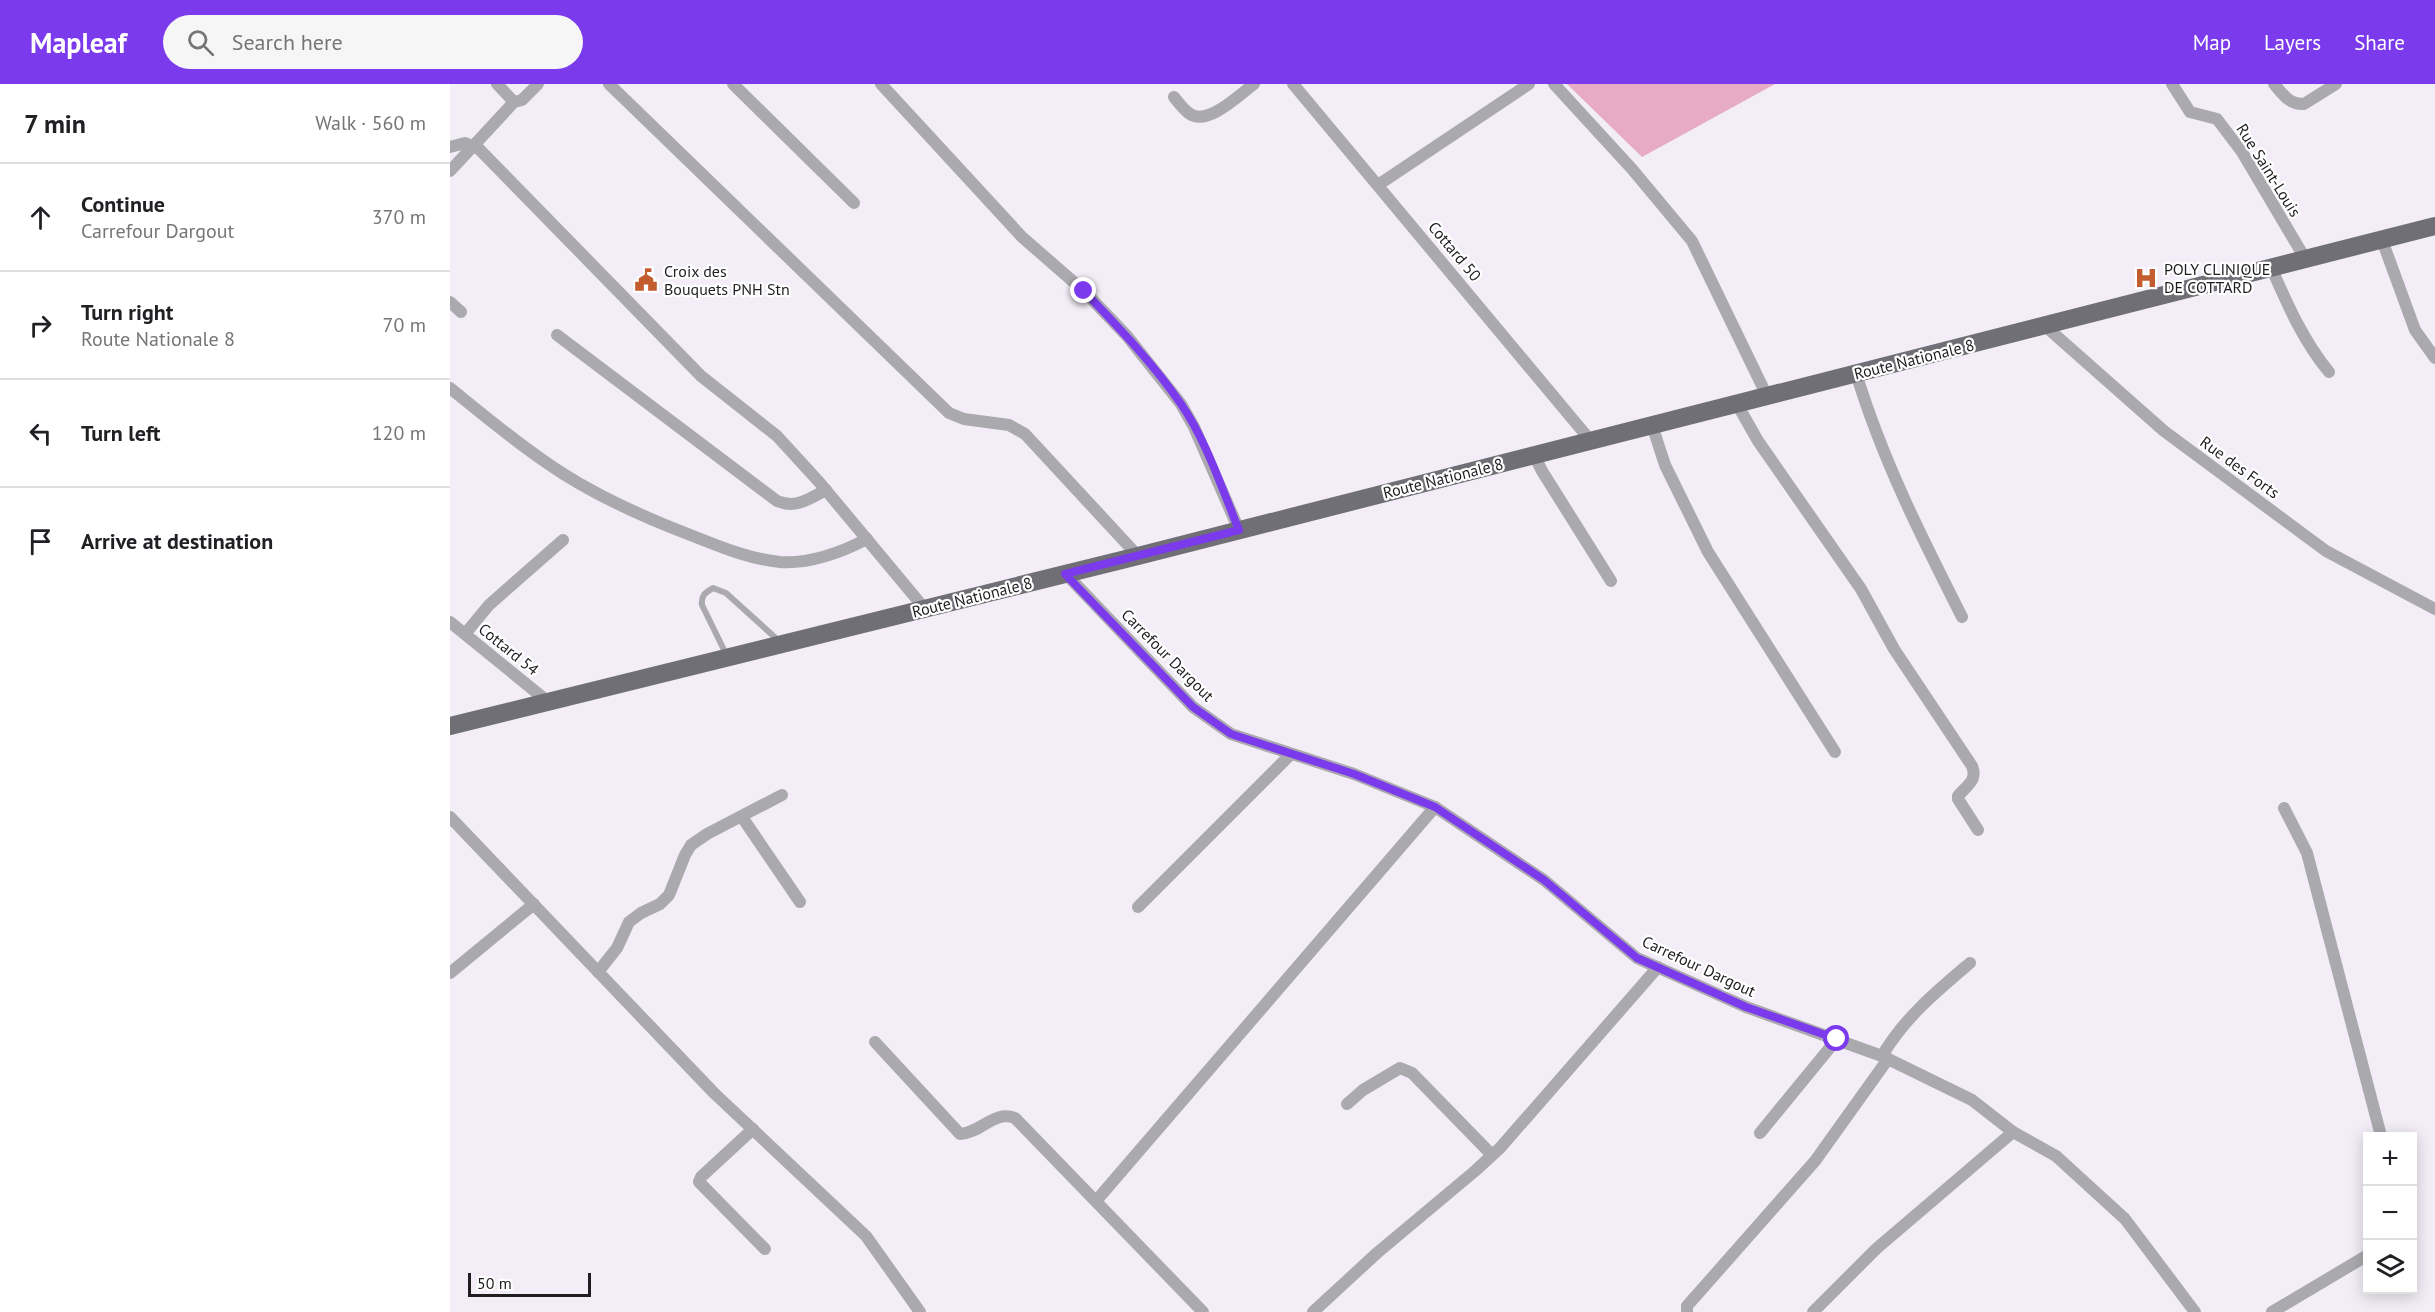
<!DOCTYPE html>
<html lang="en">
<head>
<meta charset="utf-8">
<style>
	:root { --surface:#fff; --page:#f6f6f6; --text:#202124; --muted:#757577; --line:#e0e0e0; --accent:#7c3aed }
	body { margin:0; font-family:"PT Sans",sans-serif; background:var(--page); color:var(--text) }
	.controls { position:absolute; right:18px; bottom:18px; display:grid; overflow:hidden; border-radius:0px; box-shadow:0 3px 15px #0003 }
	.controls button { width:54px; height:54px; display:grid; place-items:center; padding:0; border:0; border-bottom:2px solid var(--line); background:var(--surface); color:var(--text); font:30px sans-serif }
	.scale { position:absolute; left:18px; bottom:15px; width:123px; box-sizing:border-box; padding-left:6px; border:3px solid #1e1d20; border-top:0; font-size:16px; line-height:21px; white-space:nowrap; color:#1e1d20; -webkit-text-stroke:4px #fff; paint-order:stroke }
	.stop { position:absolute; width:18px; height:18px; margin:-14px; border:4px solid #7c3aed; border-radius:50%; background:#fff }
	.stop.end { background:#7c3aed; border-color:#fff; box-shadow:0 2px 6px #0008 }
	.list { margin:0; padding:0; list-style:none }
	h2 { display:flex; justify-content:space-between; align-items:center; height:78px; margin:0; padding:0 24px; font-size:26px }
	h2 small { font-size:20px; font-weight:400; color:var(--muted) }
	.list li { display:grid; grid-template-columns:39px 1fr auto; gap:18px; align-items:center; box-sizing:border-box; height:108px; padding:0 24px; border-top:2px solid var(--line) }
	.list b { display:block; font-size:22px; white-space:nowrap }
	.list p { margin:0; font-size:20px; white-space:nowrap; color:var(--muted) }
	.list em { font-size:20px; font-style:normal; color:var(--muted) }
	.icon { flex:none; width:33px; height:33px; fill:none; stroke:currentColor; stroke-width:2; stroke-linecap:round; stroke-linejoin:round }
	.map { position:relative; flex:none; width:1985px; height:1228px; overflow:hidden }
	header { display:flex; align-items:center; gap:36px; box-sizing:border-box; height:84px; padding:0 30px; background:var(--accent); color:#fff }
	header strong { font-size:28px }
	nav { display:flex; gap:33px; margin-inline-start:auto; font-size:21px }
	.search { width:420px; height:54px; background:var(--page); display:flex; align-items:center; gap:15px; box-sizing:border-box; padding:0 21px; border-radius:33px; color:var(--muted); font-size:22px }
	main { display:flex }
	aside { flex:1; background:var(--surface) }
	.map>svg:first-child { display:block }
	.green { fill:#e7abc8 }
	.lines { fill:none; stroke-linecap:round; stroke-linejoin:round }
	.lane { stroke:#aaa9ad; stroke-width:6 }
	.street { stroke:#aaa9ad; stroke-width:12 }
	.primary { stroke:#706f76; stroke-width:18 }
	.route { stroke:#7c3aed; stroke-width:8 }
	.labels { text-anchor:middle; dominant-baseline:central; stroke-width:4.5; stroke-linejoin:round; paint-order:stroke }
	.street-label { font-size:16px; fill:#1e1d20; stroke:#fff }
	.poi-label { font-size:16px; fill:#1e1d20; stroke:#fff; text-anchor:start }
</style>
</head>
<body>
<header>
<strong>Mapleaf</strong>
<div class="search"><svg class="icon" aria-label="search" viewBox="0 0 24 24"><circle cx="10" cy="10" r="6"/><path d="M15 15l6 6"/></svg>Search here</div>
<nav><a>Map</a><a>Layers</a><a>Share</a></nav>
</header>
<main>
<aside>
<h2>7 min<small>Walk · 560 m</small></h2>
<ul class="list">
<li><svg class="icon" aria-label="ahead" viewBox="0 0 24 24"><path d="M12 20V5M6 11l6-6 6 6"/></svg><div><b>Continue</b><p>Carrefour Dargout</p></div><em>370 m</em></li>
<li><svg class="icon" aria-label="right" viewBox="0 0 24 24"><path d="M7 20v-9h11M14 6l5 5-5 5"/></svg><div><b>Turn right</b><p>Route Nationale 8</p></div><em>70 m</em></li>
<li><svg class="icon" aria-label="left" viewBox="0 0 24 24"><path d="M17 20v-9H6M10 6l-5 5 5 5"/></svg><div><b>Turn left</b></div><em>120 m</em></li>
<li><svg class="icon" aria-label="arrive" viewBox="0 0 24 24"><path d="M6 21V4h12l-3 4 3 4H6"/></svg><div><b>Arrive at destination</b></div></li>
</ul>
</aside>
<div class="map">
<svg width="1985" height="1228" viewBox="0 0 1985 1228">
	<rect width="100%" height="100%" fill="#f2edf6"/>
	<polygon class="green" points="1117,0 1325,0 1192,73"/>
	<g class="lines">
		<path class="lane" d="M276,570l-24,-49c-1,-10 3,-12 11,-17l13,5 53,48"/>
		<g class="street">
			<polyline points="47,0 64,18 72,16 88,0"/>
			<polyline points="159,0 499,329 514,335 559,341 575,350 688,472"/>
			<polyline points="283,0 404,119"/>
			<polyline points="431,0 572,153 634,207 677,252 731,320 744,343 789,446"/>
			<polyline points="843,0 1140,356"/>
			<polyline points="1104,0 1182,85 1242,157 1317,312"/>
			<polyline points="1722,0 1740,28 1767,35 1792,68 1856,176"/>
			<path d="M1824,0c9,10 15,21 30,20l32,-20"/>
			<path d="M724,13c4,5 10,13 16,17 18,12 49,-19 64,-30"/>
			<polyline points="0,63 15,59 29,65 251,292 327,352 370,399 475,525"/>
			<polyline points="0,87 64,18"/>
			<polyline points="928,101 1079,0"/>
			<polyline points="1932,156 1965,246 1985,274"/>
			<path d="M1822,185c15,35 32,73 57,103"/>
			<polyline points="0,218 11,228"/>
			<polyline points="1594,241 1714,347 1876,467 1985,525"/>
			<path d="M107,251l220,166c19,8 32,-2 49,-11"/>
			<path d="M1406,289c26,86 66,165 106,244"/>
			<path d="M0,304c32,26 63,52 97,75 44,31 96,54 146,73 28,11 56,23 87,26 31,2 60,-9 87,-23"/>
			<path d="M1287,320l21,37 103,148 33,60 78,117c6,15 -6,20 -14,30v3l20,31"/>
			<polyline points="1202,341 1215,381 1258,468 1385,668"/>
			<polyline points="1084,371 1092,387 1161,497"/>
			<polyline points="616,490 743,623 781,650 904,690 985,723 1094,796 1187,874 1296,923 1432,972 1522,1016 1563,1048 1606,1072 1675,1135 1745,1228"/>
			<polyline points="0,538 97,617"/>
			<polyline points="15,550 39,521 113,456"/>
			<polyline points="1834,724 1857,769 1931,1052"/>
			<polyline points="0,733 264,1009 416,1152 470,1228"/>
			<polyline points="292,733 350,818"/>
			<polyline points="688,823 841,670"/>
			<polyline points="148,888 167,864 179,838 191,829 210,820 219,811 235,771 241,761 257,750 332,711"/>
			<polyline points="0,889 84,820"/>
			<path d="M425,958l85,92c21,-1 34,-24 55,-16l188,194"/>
			<path d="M1432,972c22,-38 55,-65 88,-93"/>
			<polyline points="897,1020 913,1006 950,984 962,989 1042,1071"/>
			<polyline points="303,1045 251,1093 249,1098 315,1165"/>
			<polyline points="1310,1049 1387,955"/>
			<polyline points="646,1117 985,723"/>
			<polyline points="863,1228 927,1169 1025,1087 1050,1064 1208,883"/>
			<polyline points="1237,1228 1237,1222 1365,1077 1438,975"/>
			<polyline points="1363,1228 1426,1165 1563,1048"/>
			<polyline points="1822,1228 1918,1171"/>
		</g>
		<polyline class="primary" points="0,642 688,472 1985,142"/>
	</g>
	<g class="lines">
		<path class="route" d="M634,207c34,36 69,72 97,113 25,36 41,85 58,126l-174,44 128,133 38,27 123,40 81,33 109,73 93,78 109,49 91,32"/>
	</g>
	<defs>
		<g id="hospital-bare" transform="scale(1.8)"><path d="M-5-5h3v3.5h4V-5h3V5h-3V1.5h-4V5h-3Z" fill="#c35d2f" stroke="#fff" stroke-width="2.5" paint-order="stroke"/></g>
		<g id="civic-bare" transform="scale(1.8)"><path d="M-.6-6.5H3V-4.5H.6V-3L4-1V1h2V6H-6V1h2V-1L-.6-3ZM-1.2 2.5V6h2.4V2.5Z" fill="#c35d2f" stroke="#fff" stroke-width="2.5" paint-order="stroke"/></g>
	</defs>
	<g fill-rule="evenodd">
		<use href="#hospital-bare" x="1696" y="194"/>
		<use href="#civic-bare" x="196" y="196"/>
	</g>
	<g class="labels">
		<g class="street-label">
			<text transform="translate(1819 86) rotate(58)">Rue Saint-Louis</text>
			<text transform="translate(1005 167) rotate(50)">Cottard 50</text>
			<text transform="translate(1464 275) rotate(-14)">Route Nationale 8</text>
			<text transform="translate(1790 383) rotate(36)">Rue des Forts</text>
			<text transform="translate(993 394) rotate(-14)">Route Nationale 8</text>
			<text transform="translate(522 513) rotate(-14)">Route Nationale 8</text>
			<text transform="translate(59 565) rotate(39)">Cottard 54</text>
			<text transform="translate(718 571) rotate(45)">Carrefour Dargout</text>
			<text transform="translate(1249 882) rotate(25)">Carrefour Dargout</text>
		</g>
		<g class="poi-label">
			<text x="1714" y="185">POLY CLINIQUE<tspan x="1714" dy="18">DE COTTARD</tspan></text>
			<text x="214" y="187">Croix des<tspan x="214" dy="18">Bouquets PNH Stn</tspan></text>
		</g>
	</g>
</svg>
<div class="controls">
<button>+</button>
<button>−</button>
<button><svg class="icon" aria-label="layers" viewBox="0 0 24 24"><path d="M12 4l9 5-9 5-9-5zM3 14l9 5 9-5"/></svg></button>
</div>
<div class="scale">50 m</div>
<div class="stop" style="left:1387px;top:955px"></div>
<div class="stop end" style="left:634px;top:207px"></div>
</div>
</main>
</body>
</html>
